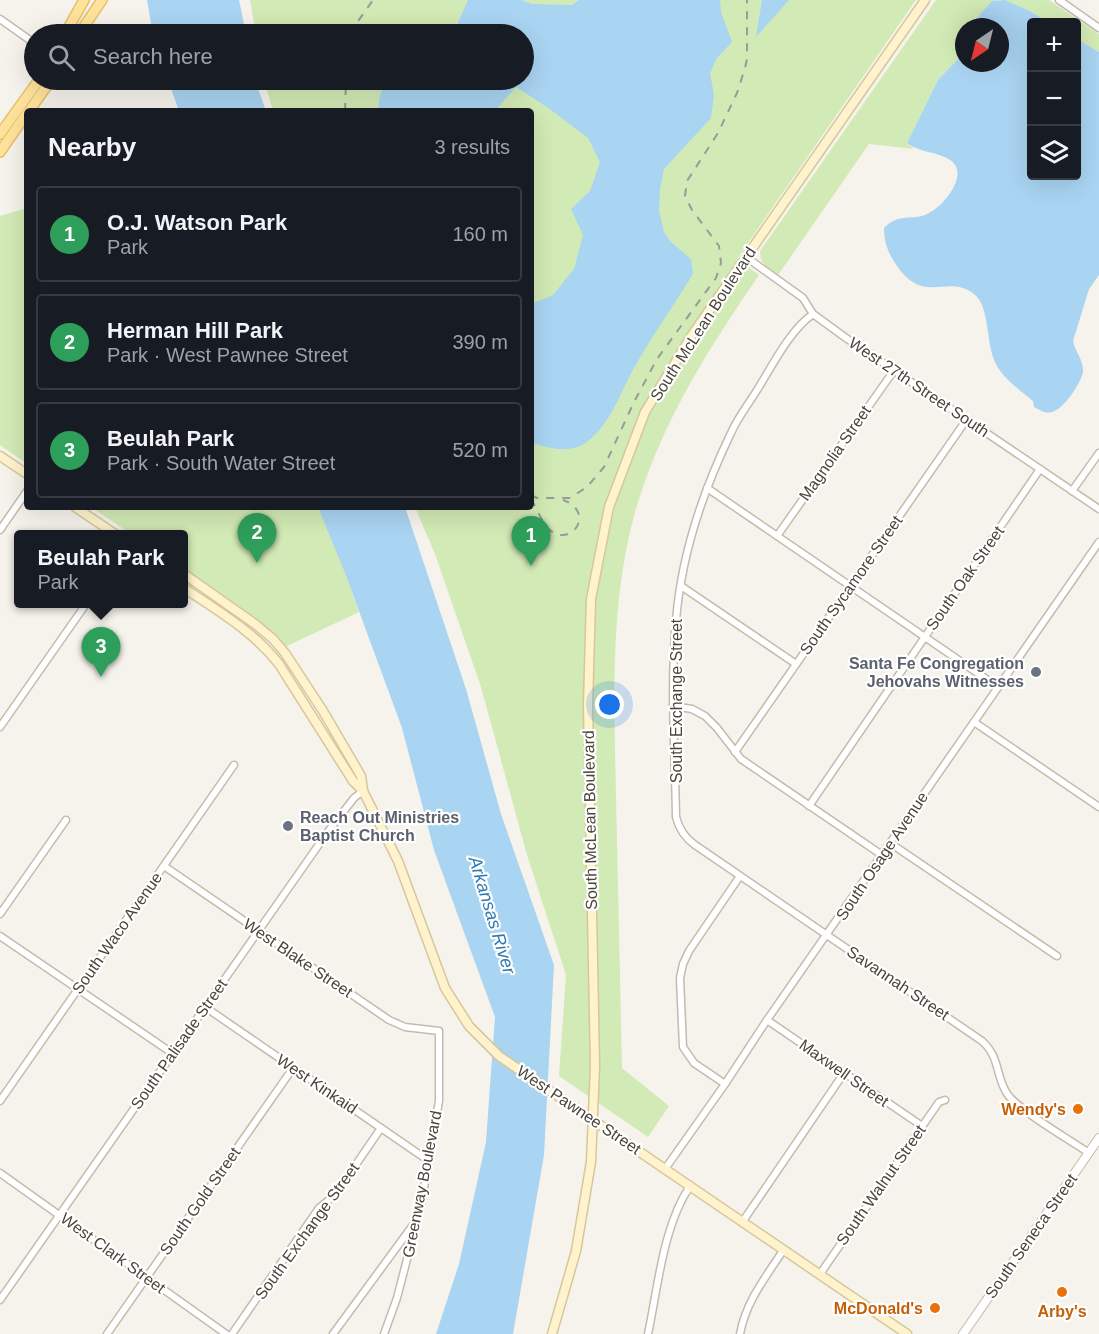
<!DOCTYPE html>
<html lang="en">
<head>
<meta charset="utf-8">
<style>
	:root { --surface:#171b24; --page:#242831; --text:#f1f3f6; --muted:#9ea1a6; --line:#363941; --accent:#fc3f1d }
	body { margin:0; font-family:Helvetica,sans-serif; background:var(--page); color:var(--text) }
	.controls { position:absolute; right:18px; top:18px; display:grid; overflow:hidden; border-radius:6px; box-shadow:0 6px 24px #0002 }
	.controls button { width:54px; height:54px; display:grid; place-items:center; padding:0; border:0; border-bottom:2px solid var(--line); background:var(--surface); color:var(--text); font:30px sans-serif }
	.compass { position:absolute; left:955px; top:18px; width:54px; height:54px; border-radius:50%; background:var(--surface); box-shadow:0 6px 24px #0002; rotate:215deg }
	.you { position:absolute; left:610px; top:705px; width:21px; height:21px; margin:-15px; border:4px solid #fff; border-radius:50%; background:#1a73e8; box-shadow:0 0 0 9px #1a73e833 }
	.badge { display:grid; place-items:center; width:39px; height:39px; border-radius:50%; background:var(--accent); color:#fff; font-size:20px; font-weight:700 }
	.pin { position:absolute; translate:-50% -50px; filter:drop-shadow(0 2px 3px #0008) }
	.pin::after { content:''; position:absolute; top:32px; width:21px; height:18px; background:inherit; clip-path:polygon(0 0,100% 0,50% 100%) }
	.popup { position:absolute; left:14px; top:530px; width:174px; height:78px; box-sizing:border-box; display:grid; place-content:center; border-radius:6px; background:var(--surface); filter:drop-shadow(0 2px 4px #0005); font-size:20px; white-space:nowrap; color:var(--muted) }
	.popup b { font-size:22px; color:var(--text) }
	.popup::after { content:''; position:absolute; left:50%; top:100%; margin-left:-12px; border:12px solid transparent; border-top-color:var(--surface) }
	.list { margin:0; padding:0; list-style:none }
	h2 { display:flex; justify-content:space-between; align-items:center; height:78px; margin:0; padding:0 24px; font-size:26px }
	h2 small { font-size:20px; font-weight:400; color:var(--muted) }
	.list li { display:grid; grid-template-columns:39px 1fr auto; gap:18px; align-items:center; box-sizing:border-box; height:96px; margin:0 12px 12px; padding:0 12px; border:2px solid var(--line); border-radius:6px }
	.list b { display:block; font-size:22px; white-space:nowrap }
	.list p { margin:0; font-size:20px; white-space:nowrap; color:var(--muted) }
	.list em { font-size:20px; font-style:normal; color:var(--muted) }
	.icon { flex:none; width:33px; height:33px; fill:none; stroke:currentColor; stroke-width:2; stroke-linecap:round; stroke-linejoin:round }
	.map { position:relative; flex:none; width:1099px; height:1334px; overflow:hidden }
	.search { position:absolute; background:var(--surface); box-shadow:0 6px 24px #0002; left:24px; top:24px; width:510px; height:66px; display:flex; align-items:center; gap:15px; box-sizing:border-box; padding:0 21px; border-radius:33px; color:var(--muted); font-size:22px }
	.panel { position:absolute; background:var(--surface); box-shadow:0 6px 24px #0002; left:24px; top:108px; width:510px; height:402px; border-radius:6px }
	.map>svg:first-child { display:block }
	.green { fill:#d2eab5 }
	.water { fill:#a9d4f2 }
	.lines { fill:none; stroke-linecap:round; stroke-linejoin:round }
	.minor-casing { stroke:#c2bbae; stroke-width:9 }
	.tertiary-casing { stroke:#c2bbae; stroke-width:10 }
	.secondary-casing { stroke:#d6c79b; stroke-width:11 }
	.primary-casing { stroke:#e6c16a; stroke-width:12 }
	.minor { stroke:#fff; stroke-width:6 }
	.tertiary { stroke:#fff; stroke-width:8 }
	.secondary { stroke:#fff3cd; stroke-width:8 }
	.primary { stroke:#ffe39c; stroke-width:9 }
	.rail { stroke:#9a9a9a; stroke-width:2; stroke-dasharray:8 8; stroke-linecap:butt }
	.worship-dot { fill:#6b7280; stroke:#fff; stroke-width:2 }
	.food-dot { fill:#e8710a; stroke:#fff; stroke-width:2 }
	.labels { text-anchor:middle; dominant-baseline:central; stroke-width:4.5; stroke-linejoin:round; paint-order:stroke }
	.street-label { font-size:16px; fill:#4b4439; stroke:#fff }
	.worship-label { font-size:16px; font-weight:bold; fill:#5b616d; stroke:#fff; text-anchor:end }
	.food-label { font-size:16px; font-weight:bold; fill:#c56008; stroke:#fff; text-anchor:end }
	.water-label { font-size:18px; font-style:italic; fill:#2e7ab2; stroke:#fff }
</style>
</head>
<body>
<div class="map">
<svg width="1099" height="1334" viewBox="0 0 1099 1334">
	<rect width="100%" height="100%" fill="#f6f3ec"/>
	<g class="green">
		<path d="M250,0h666l-179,259 22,16c-49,72 -93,140 -120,224 -30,96 -25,197 -23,297 2,90 4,181 6,272l47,38 -21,31 -89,-61 7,-101 -39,-120 -46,-168 -46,-133 -20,-47h116v-396h-258l-9,-31h260v-46h-268z"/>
		<path d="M936,0h67l-11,1 -13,14 -6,12h-9v20l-4,10 -22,23 -31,63 7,6 -45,-5 -91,131c-10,-7 -18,-11 -18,-24z"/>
		<polygon points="1005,0 1049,0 1099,34 1099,52 1077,39 1076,22 1049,22 1028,10"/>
		<polygon points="27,208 27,464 0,445 0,216"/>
		<polygon points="91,507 322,507 359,612 285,647 267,628 184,570 184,534 131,534"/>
	</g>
	<g class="water">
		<polygon points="147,0 239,0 246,34 153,34"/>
		<path d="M468,0h53l11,4 40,1 7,-5h141l1,12 11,30 -15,16 -7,15 4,22 -3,23 -47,51 -4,20 -1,21 5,22 7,10 20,17 2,15c-19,31 -41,62 -59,94 -14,25 -23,55 -46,73 -16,13 -40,8 -57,1v-138l22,-9 21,-26 9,-34 -12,-26 19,-18 10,-29 -12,-24 -41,-31 -31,-20 -21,24h-117l2,-16 7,-15h47l15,7 17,-2 1,-5h57v-46h-71z"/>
		<polygon points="762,0 789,0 756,37"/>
		<path d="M1005,0l23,10 21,12h-17v154h44l1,-137 22,13v223l-10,14 -16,52c2,11 11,19 10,31 -2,11 -19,37 -31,40 -7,2 -12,-2 -18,-5l-1,-6c-12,-10 -28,-21 -36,-35 -12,-20 -6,-59 -23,-72 -27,-21 -49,12 -77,-28 -8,-12 -13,-22 -13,-38 16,-16 28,-7 43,-14 16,-6 44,-41 23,-54 -14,-9 -30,-7 -43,-17l31,-63 22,-23 4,-10v16h36v-36h-27l6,-12 13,-14z"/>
		<polygon points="168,80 255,80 266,111 179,111"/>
		<polygon points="318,507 405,507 466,689 501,814 554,965 544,1155 513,1334 436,1334 459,1264 486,1142 495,1017 434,850 402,728 345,573"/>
	</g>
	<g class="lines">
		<g class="minor-casing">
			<g id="minor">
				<polyline points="1059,0 1099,28"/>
				<polyline points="0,19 34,43"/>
				<polyline points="746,257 803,298 813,314 846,338 1099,509"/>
				<path d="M813,314c-22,15 -40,50 -54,73 -9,15 -21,30 -28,46 -28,58 -50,124 -55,188 -6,65 -1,131 0,196 3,12 9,21 19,28l287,196c19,17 13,36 26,54 12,16 62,45 81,58"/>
				<polyline points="707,488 998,687"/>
				<polyline points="1072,491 1099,453"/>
				<polyline points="0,530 27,491"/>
				<polyline points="777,536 895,369"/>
				<polyline points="681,586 796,664"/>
				<polyline points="673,706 692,709 705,716 717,728 741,759 882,855"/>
				<polyline points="974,722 1099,807"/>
				<polyline points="0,727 86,604"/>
				<polyline points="735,752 967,419"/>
				<polyline points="809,806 1040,469"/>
				<polyline points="890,843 1057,956"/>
				<polyline points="164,866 389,1020 405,1027 439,1031 439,1101 421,1205 397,1298 384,1334"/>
				<polyline points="0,914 66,820"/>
				<polyline points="0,936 172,1053"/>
				<polyline points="205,1007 429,1161"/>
				<polyline points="767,1020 922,1126"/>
				<polyline points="725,1084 694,1063 683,1047 680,978 683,964 689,951 740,876"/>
				<polyline points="0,1101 234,765"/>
				<polyline points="665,1169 725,1084 767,1020 1099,542"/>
				<polyline points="0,1173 226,1334"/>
				<polyline points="743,1221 844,1073"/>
				<polyline points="820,1274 939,1102 945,1100"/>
				<polyline points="0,1300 327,833 354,798 363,791"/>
				<polyline points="107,1334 293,1068"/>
				<polyline points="232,1334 319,1208 335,1195 381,1128"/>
				<polyline points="333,1334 416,1221"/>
				<path d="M648,1334c10,-47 15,-108 42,-148"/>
				<path d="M740,1334c6,-33 26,-57 44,-85"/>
			</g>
		</g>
		<g class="tertiary-casing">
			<polyline id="tertiary" points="963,1334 1099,1138"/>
		</g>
		<g class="secondary-casing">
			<g id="secondary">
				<polyline points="0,456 27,474"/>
				<polyline points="75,507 115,534"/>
				<polyline points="184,574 255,624 273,639 285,653 323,711 361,776 363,790"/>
				<path d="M184,588c34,23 69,43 95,76l74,117 10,10 35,70 47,127 24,38 30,30 408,278"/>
				<polyline points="552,1334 576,1251 591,1162 595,1066 588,705 591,599 609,507 645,412 692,335 925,0"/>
			</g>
		</g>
		<g class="primary-casing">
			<g id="primary">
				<polyline points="65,34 84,0"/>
				<polyline points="79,34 102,0"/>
				<polyline points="29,111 51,80"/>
				<polyline points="0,134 39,80"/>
				<polyline points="0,152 27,113"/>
			</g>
		</g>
		<use href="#minor" class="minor"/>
		<use href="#tertiary" class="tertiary"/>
		<use href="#secondary" class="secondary"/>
		<use href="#primary" class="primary"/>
		<g class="rail">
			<polyline points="349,34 373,0"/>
			<polyline points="345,111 346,80"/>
			<polyline points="531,495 537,498 570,498 587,487 604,467 634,402 657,359 716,278 721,263 719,246 692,210 685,196 687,181 718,133 737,93 745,68 747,59 747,0"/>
			<path d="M531,499c6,9 11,25 20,32 21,16 45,-19 12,-31"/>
		</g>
	</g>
	<g class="worship-dot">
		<circle cx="1036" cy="672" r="6"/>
		<circle cx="288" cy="826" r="6"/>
	</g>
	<g class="food-dot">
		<circle cx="1078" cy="1109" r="6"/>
		<circle cx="1062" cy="1292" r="6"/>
		<circle cx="935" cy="1308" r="6"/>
	</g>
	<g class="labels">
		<g class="street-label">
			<text transform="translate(703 324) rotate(-57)">South McLean Boulevard</text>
			<text transform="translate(919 387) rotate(34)">West 27th Street South</text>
			<text transform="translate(835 453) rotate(-55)">Magnolia Street</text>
			<text transform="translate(965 578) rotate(-55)">South Oak Street</text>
			<text transform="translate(851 585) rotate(-55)">South Sycamore Street</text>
			<text transform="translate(676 701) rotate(-90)">South Exchange Street</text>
			<text transform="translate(590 820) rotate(-91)">South McLean Boulevard</text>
			<text transform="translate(882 856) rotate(-56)">South Osage Avenue</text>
			<text transform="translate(117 933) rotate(-55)">South Waco Avenue</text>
			<text transform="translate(298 958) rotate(34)">West Blake Street</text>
			<text transform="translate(898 983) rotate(34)">Savannah Street</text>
			<text transform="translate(179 1044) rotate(-55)">South Palisade Street</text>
			<text transform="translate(844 1073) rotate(35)">Maxwell Street</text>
			<text transform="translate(317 1084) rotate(34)">West Kinkaid</text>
			<text transform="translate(579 1110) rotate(34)">West Pawnee Street</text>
			<text transform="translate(422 1184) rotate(-79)">Greenway Boulevard</text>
			<text transform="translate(881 1185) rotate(-55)">South Walnut Street</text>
			<text transform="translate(200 1201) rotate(-55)">South Gold Street</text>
			<text transform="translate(307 1231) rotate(-54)">South Exchange Street</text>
			<text transform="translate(1031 1236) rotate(-55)">South Seneca Street</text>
			<text transform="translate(113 1253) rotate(36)">West Clark Street</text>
		</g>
		<g class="worship-label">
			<text x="1024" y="663">Santa Fe Congregation<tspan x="1024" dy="18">Jehovahs Witnesses</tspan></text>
			<text x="300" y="817" text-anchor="start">Reach Out Ministries<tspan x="300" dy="18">Baptist Church</tspan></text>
		</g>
		<g class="food-label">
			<text x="1066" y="1109">Wendy's</text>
			<text x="923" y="1308">McDonald's</text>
			<text x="1062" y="1311" text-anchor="middle">Arby's</text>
		</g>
		<g class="water-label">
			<text transform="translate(492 915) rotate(73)">Arkansas River</text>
		</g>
	</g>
</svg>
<div class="controls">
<button>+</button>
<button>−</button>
<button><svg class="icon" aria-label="layers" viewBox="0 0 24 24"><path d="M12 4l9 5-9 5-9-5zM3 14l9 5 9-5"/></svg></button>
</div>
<svg class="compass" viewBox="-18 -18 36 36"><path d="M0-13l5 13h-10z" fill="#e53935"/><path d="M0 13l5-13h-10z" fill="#9ea1a6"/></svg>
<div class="you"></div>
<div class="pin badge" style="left:531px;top:566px;background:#2e9e5b">1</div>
<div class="pin badge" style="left:257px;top:563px;background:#2e9e5b">2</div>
<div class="pin badge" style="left:101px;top:677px;background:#2e9e5b">3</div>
<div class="popup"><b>Beulah Park</b>Park</div>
<div class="search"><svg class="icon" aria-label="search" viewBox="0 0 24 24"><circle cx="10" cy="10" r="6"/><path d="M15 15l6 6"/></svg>Search here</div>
<section class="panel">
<h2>Nearby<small>3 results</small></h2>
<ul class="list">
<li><span class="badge" style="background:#2e9e5b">1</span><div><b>O.J. Watson Park</b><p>Park</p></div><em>160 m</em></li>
<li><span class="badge" style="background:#2e9e5b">2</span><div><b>Herman Hill Park</b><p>Park · West Pawnee Street</p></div><em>390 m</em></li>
<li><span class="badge" style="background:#2e9e5b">3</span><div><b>Beulah Park</b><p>Park · South Water Street</p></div><em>520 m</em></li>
</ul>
</section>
</div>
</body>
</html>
